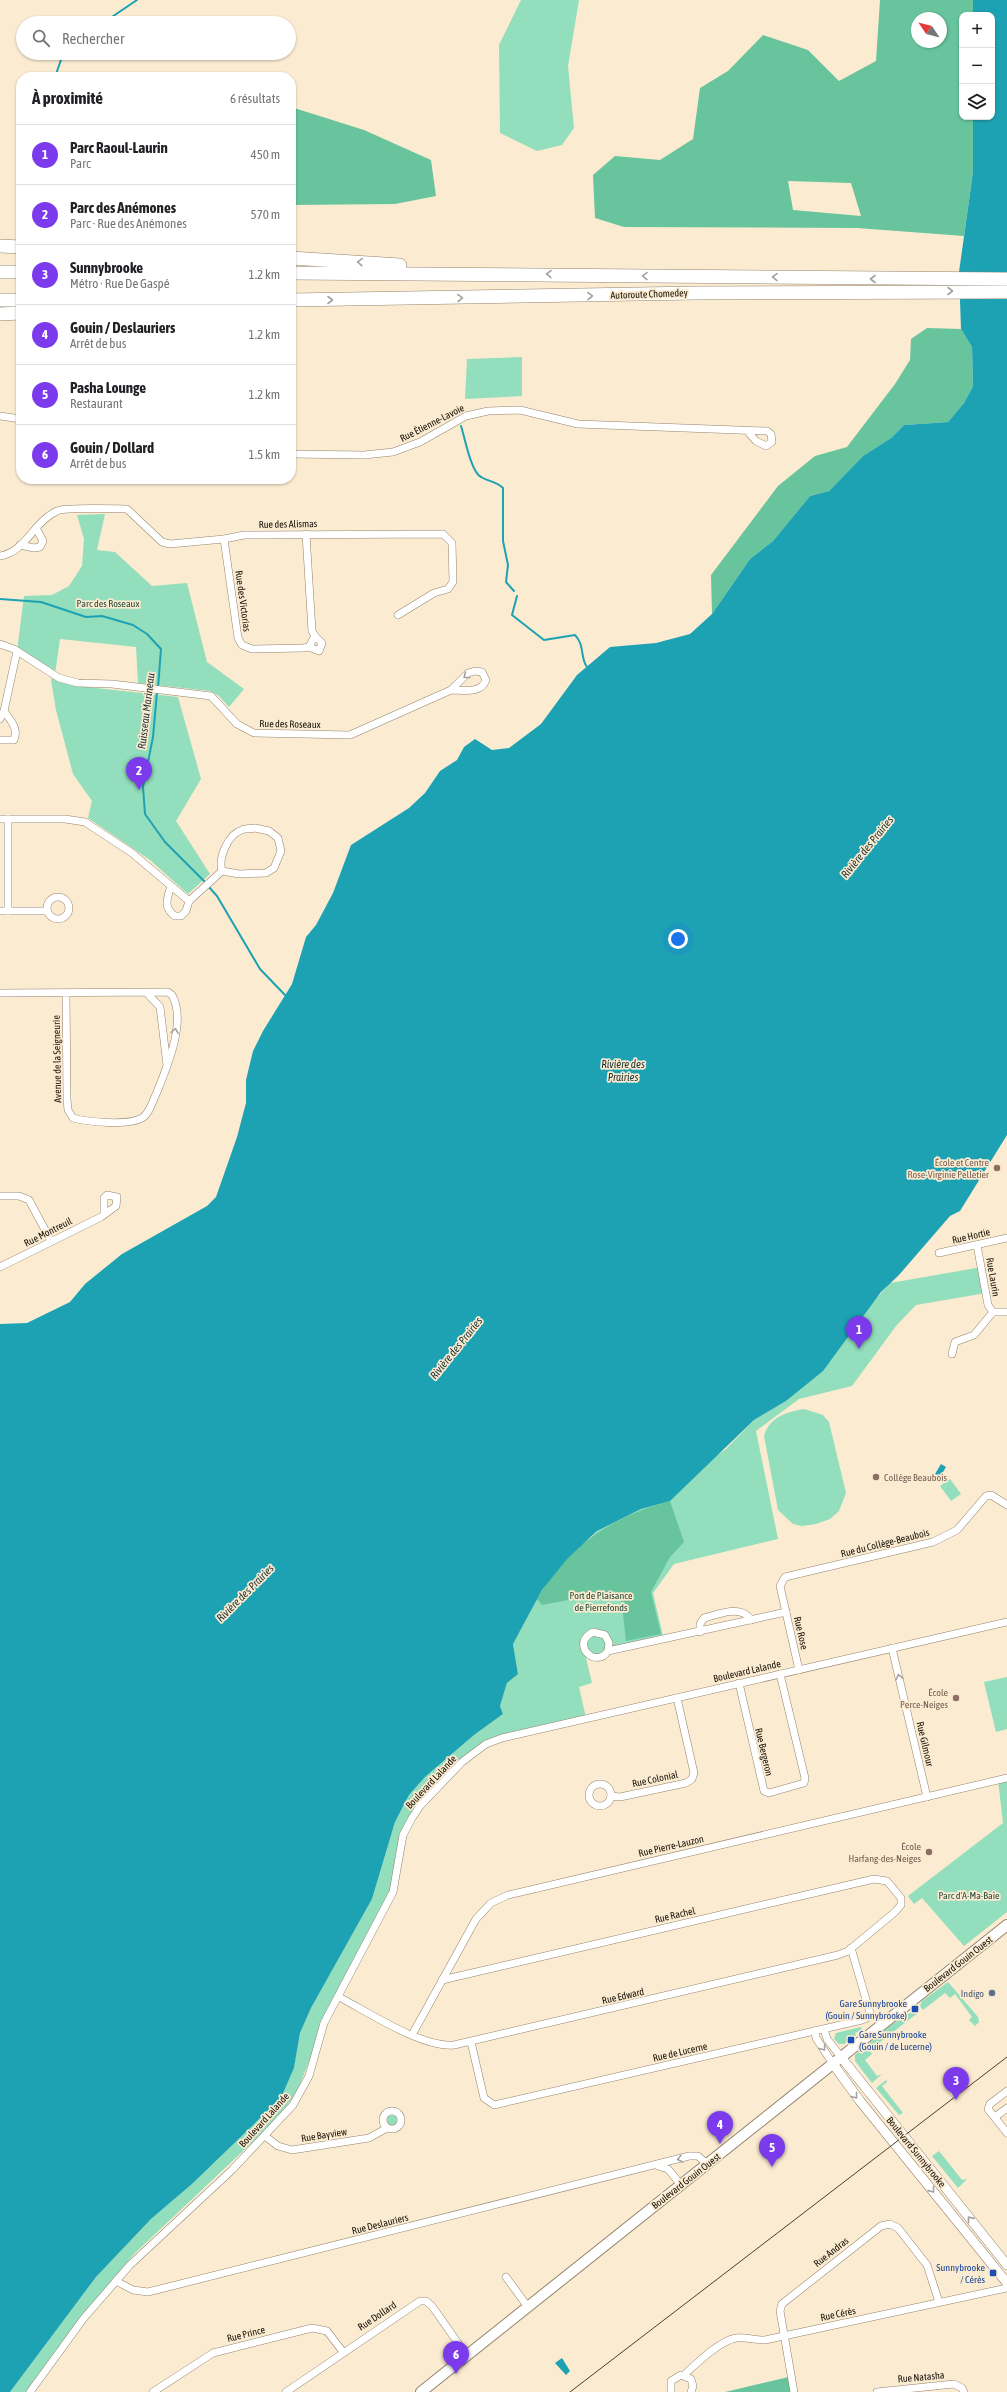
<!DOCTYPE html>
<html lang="fr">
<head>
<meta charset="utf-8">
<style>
	:root { --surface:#fff; --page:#f2f2f2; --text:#202124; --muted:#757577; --line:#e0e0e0; --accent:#7c3aed }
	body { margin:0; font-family:"Asap Condensed",sans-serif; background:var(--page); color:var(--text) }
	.controls { position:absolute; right:12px; top:12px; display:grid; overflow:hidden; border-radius:8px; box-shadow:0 1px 3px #0004 }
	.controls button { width:36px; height:36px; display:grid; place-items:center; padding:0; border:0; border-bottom:1px solid var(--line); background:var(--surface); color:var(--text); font:20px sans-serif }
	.compass { position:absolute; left:911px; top:12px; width:36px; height:36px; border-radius:50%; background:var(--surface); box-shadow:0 1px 3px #0004; rotate:305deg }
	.you { position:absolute; left:678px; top:939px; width:14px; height:14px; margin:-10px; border:3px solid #fff; border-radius:50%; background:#1a73e8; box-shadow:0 0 0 6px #1a73e833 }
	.badge { display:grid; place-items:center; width:26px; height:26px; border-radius:50%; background:var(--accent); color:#fff; font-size:13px; font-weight:700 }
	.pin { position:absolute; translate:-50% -33px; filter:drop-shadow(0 1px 2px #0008) }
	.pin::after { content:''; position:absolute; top:21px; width:14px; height:12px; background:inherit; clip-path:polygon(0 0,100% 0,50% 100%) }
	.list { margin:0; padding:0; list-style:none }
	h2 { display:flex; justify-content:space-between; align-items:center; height:52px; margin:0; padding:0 16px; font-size:17px }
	h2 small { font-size:13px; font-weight:400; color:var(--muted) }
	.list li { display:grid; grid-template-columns:26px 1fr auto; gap:12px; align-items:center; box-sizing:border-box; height:60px; padding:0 16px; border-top:1px solid var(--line) }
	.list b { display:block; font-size:15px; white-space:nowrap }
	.list p { margin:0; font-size:13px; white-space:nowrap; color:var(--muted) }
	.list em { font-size:13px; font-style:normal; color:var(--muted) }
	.icon { flex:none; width:22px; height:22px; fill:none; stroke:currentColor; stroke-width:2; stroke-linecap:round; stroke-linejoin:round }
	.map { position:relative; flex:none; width:1007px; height:2392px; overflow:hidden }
	.search { position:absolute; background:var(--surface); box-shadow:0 1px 3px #0004; left:16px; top:16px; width:280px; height:44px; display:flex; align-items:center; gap:10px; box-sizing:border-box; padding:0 14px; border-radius:22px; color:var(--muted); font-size:15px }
	.panel { position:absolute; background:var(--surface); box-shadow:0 1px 3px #0004; left:16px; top:72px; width:280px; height:412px; border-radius:16px }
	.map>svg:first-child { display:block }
	.green { fill:#93debc }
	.forest { fill:#67c49c; fill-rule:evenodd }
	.water { fill:#1da2b3 }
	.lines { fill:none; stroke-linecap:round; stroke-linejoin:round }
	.stream { stroke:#1da2b3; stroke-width:2 }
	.minor-casing { stroke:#93846d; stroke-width:8 }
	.tertiary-casing { stroke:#93846d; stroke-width:10 }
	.secondary-casing { stroke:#93846d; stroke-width:12 }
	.motorway-casing { stroke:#93846d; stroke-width:14 }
	.minor { stroke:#fff; stroke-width:7 }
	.tertiary { stroke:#fff; stroke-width:9 }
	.secondary { stroke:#fff; stroke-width:10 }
	.motorway { stroke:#fff; stroke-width:13 }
	.tram { stroke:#494034; stroke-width:1 }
	.oneway { stroke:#a3a09d }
	.education-dot { fill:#8d6e63; stroke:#fbebd1; stroke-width:1.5 }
	.service-dot { fill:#5c6f8a; stroke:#fbebd1; stroke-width:1.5 }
	.transit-dot { fill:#1a4fb4; stroke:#fbebd1; stroke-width:1.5 }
	.labels { text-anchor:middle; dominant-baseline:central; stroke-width:3.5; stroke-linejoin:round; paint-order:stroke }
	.street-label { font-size:10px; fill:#181209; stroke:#fbebd1 }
	.park-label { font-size:10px; fill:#224a39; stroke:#fbebd1 }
	.education-label { font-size:10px; fill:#785e54; stroke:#fbebd1; text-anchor:end }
	.service-label { font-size:10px; fill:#4e5e75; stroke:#fbebd1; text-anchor:end }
	.transit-label { font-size:10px; fill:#164399; stroke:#fbebd1; text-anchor:end }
	.water-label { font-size:11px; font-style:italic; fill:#1c3134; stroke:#fbebd1 }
</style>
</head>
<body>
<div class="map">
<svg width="1007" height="2392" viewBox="0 0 1007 2392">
	<rect width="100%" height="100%" fill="#fbebd1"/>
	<g class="green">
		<polygon points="521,0 579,0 568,66 574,128 562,145 537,151 500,133 499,45"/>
		<polygon points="522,357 522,396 465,399 467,359"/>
		<polygon points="105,514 97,550 115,552 152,586 187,583 207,662 244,689 229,707 219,696 210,691 138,683 136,647 60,639 55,674 17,651 24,596 52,595 69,586 82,566 84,539 77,515"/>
		<polygon points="52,678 69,685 178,697 201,779 176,821 210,874 188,894 150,860 88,818 92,801 73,774 56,710 51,680"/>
		<polygon points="982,1267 986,1293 916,1305 896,1326 852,1386 799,1399 756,1431 778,1539 674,1564 653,1593 664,1640 586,1658 592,1683 579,1687 586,1718 479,1745 419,1804 405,1824 399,1839 391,1892 324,2023 297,2092 276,2120 134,2254 81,2317 29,2392 10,2392 96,2277 151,2219 192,2184 281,2098 294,2068 300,2033 311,2008 372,1899 395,1822 409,1795 425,1777 474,1735 503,1714 500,1706 507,1683 518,1674 513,1644 537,1599 542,1590 597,1531 641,1509 726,1449 754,1420 786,1401 890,1283"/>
		<path d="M804,1409l19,6 6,7 17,71 -7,18 -9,8 -14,5 -14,2 -9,-2 -15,-14 -14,-74c5,-19 23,-24 40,-27z"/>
		<polygon points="950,1479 961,1494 951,1501 940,1486"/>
		<polygon points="1007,1677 1007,1729 996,1732 984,1682"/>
		<polygon points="1007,1778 1007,1912 964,1946 922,1898 914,1904 908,1896 1003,1823 998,1780"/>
		<polygon points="948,1982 978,2017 979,2022 975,2026 969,2020 972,2017 955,1994 950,1998 945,1993 923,2010 920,2006 922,2001"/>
		<polygon points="916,2009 919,2012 870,2050 872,2054 865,2060 877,2076 882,2074 872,2083 855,2061 855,2055 891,2025"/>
		<polygon points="861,2027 862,2030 855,2033 856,2035 844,2044 839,2044 834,2039 836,2033"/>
		<polygon points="886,2080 887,2082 882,2086 903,2113 899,2115 876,2088"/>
		<circle cx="392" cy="2120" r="5"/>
		<polygon points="939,2151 962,2180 967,2179 958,2188 932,2156"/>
	</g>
	<g class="forest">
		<path d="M880,0h93v15h-11v102h11v55l-9,64 -107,-8 -233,-1 -29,-9 -2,-43 22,-19 45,4 33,-21 7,-51 28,-17 35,-36 45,15 31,31 37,-20zM917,18h24v24h-24zM788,181l63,2 10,33 -68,-6z"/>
		<polygon points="291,107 364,130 431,160 436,196 395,204 291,205"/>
		<polygon points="927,328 961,329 972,347 973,386 964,403 948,422 904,425 891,438 863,456 829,491 810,496 773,541 750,559 712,614 711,575 778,486 815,456 847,447 895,384 910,360 911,339"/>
		<path d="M670,1501l14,41 -14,15 -19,35 10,42 -35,7 -5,-44 -7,-6 -72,14 -5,-6c30,-53 75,-82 133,-98z"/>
		<polygon points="793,2376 794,2392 725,2392"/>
	</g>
	<g class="water">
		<polygon points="973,0 1007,0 1007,1135 960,1211 950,1216 899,1275 881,1292 823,1371 786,1401 754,1420 670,1501 641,1509 597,1531 567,1559 542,1590 513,1644 518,1674 507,1683 500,1706 503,1714 474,1735 425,1777 409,1795 395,1822 372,1899 311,2008 300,2033 294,2068 281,2098 192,2184 151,2219 96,2277 10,2392 0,2392 0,1324 27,1323 70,1302 85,1284 122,1254 207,1206 216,1197 237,1137 246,1103 246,1080 253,1051 263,1031 292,984 306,937 316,925 333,893 351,845 409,808 425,793 440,771 457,760 464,747 475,739 492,750 509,748 541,724 577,675 610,647 656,643 690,634 712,614 750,559 773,541 810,496 829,491 863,456 891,438 904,425 948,422 964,403 973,386 972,347 961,329 959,272 973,172 973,117 992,117 992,15 973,15"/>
		<polygon points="941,1464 946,1467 940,1477 935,1474"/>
		<polygon points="562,2358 570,2371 566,2375 555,2363"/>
	</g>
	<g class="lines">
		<g class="stream">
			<polyline points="103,23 137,0"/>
			<polyline points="55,77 62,57 66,53"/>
			<path d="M461,426c4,12 10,46 20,51 8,5 15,4 22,11v53l5,24 -2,17 8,9"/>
			<path d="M517,596l-5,19 32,25 31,-5c10,10 5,23 12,32"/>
			<polyline points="0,599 41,602 86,617 102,616 133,625 147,634 161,649 158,688"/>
			<polyline points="157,692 153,737 143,787 145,814 165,842 206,883"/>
			<polyline points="208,886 217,896 260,969 285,995"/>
		</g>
		<g class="minor-casing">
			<g id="minor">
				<polyline points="0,416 21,419"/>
				<polyline points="291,454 364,455 393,452 420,442 466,416 488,411 520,410 578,424 767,431 771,434 772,442 766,446 756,441 748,432"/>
				<polyline points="224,539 238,638 242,645 252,649 303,648 309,647 315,636 312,631 306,534"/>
				<polyline points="20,545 34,548 40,547 43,541 36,528"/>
				<path d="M0,556c26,-4 34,-35 57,-45 8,-4 59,-2 70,-2l35,33 8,2 54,-5 20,-4 199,-1 9,9 1,39 -5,7 -14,4 -36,22"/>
				<path d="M0,644l14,5 45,29 19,5 34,1 99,12 26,28 17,9 96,2 101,-45 17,-17 7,-2 7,1 4,8c-5,14 -22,10 -35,10"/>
				<polyline points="309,647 319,651 322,643 315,636"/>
				<polyline points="0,719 4,711 17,651"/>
				<path d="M0,740h14c5,-12 -4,-20 -10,-29"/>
				<polyline points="0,819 65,819 85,822 132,853 189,901"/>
				<polyline points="8,819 8,911"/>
				<path d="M255,828l14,3 9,7 3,13 -7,17 -8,5 -27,1 -17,-3c-4,-13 6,-37 20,-41 3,-2 9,-1 13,-2z"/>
				<path d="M171,886c-4,12 -8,22 4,30h6l5,-5 3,-10 33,-30"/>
				<circle cx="58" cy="908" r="11"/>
				<polyline points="0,911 47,911"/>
				<path d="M0,993l168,-1 4,3c15,26 -5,72 -15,97 -4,8 -7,21 -15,26 -14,8 -54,4 -69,0l-5,-8 -1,-11 -1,-106"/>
				<polyline points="147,993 160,1007 167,1065"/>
				<polyline points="0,1196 19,1196 29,1200 51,1241"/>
				<polyline points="977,1245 988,1305 993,1312 1007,1312"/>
				<polyline points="939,1253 1007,1238"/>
				<polyline points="0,1267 101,1217 116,1206 117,1197 107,1195 104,1198 104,1214"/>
				<polyline points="952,1354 955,1342 974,1335 993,1312"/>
				<path d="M700,1632v-8l4,-6c16,-4 37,-14 47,2"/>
				<polyline points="892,1648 927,1797"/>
				<path d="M608,1651l1,-8 -4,-8 -12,-3c-23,11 2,38 15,19l178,-39"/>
				<polyline points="799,1670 780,1586 785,1577 933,1542 957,1530 986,1496 991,1495 1007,1505"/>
				<polyline points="739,1683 764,1791 769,1793 804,1783 805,1778 780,1674"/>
				<circle cx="600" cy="1795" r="11"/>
				<polyline points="611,1796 620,1797 686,1783 692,1779 694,1773 677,1698"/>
				<path d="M339,1997c29,15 83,51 115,48l384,-90 10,-4 47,-39 6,-7v-7l-14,-17 -13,-2 -432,101"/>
				<polyline points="824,2029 827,2039 841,2057"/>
				<polyline points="815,2031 816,2038 833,2064"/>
				<polyline points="412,2035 476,1919 491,1903 508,1895 1007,1778"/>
				<polyline points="471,2042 484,2098 494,2105 862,2020 867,2018 870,2013 851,1948"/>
				<polyline points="1007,2091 990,2104 988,2109 1007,2133"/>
				<circle cx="392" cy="2120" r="9"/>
				<polyline points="995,2117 1007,2108"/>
				<polyline points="265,2136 278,2146 292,2150 369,2138 387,2128"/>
				<polyline points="658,2166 668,2169 681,2185"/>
				<polyline points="506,2277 528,2307"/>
				<polyline points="116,2281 133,2290 148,2292 689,2156 698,2156 707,2164"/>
				<path d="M684,2375c12,-11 35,-34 52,-37 9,-1 19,2 29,2l242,-52"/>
				<polyline points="30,2392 84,2318 130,2265 232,2170 293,2105 309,2076 324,2023 393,1892 403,1835 412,1818 420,1806 462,1762 486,1744 502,1738 1007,1622"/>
				<polyline points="153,2392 213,2353 312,2328 327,2331 343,2352"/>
				<polyline points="286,2392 420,2301 426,2301 432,2306 467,2356"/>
				<polyline points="671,2392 671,2381 681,2375 691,2379 693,2386 691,2392"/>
				<polyline points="794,2392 780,2311 782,2304 881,2226 890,2224 898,2228 927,2265 939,2302"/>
				<polyline points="877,2392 954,2384 962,2388 964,2392"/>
			</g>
		</g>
		<g class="tertiary-casing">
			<g id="tertiary">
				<polyline points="841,2057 1007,2265"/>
				<polyline points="833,2064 860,2101 1007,2283"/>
			</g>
		</g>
		<g class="secondary-casing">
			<polyline id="secondary" points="421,2392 1007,1925"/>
		</g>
		<g class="motorway-casing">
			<g id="motorway">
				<polyline points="0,246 21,247"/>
				<polyline points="291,258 400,265"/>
				<polyline points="0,272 21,272"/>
				<polyline points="291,273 1007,279"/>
				<polyline points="0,300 21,300"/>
				<polyline points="291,300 695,293 1007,292"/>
				<polyline points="0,314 21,313"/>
			</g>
		</g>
		<use href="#minor" class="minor"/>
		<use href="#tertiary" class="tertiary"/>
		<use href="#secondary" class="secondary"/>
		<use href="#motorway" class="motorway"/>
		<polyline class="tram" points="570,2392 1007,2057"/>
	</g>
	<defs><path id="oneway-chevron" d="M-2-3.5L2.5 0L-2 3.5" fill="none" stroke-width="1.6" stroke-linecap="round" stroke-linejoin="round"/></defs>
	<g class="oneway">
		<use href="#oneway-chevron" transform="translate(360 262) rotate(-176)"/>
		<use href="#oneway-chevron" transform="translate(549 274) rotate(-179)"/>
		<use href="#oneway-chevron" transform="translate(645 276) rotate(-179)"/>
		<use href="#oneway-chevron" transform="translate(775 277) rotate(-179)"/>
		<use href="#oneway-chevron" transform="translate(873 279) rotate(180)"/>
		<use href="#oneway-chevron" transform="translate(950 291)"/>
		<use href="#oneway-chevron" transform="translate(590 296) rotate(-1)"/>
		<use href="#oneway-chevron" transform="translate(460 298) rotate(-1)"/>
		<use href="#oneway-chevron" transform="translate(330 300)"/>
		<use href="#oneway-chevron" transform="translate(466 676) rotate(142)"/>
		<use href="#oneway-chevron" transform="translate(175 1031) rotate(-83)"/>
		<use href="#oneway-chevron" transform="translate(899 1677) rotate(-103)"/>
		<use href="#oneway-chevron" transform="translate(823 2048) rotate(54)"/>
		<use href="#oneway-chevron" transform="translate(855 2096) rotate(52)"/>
		<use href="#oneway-chevron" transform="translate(680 2159) rotate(166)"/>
		<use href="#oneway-chevron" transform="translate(932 2190) rotate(51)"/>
		<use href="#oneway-chevron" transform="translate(970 2219) rotate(-129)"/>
	</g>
	<g class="education-dot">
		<circle cx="997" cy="1168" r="4"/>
		<circle cx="876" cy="1477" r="4"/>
		<circle cx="956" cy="1698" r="4"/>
		<circle cx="929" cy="1852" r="4"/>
	</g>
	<circle class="service-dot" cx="992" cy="1993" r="4"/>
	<g class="transit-dot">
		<rect x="911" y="2005" width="8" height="8" rx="2"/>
		<rect x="847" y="2036" width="8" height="8" rx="2"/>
		<rect x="989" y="2269" width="8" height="8" rx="2"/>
	</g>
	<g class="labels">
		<g class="street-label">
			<text transform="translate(649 294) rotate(-2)">Autoroute Chomedey</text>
			<text transform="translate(432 423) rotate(-27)">Rue Étienne-Lavoie</text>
			<text transform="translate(288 524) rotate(-1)">Rue des Alismas</text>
			<text transform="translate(243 601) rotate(82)">Rue des Victorias</text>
			<text transform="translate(290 724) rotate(1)">Rue des Roseaux</text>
			<text transform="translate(57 1059) rotate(-91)">Avenue de la Seigneurie</text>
			<text transform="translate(48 1232) rotate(-27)">Rue Montreuil</text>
			<text transform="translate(971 1236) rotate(-13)">Rue Hortie</text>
			<text transform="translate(993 1277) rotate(80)">Rue Laurin</text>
			<text transform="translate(885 1543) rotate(-14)">Rue du Collège-Beaubois</text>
			<text transform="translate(801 1633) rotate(77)">Rue Rose</text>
			<text transform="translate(747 1671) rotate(-13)">Boulevard Lalande</text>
			<text transform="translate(925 1744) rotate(77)">Rue Gilmour</text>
			<text transform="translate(764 1752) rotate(77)">Rue Bergeron</text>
			<text transform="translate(655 1779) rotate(-12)">Rue Colonial</text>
			<text transform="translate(431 1782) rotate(-47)">Boulevard Lalande</text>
			<text transform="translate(671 1846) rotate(-13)">Rue Pierre-Lauzon</text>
			<text transform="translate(675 1915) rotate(-13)">Rue Rachel</text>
			<text transform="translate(958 1964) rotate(-38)">Boulevard Gouin Ouest</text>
			<text transform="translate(623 1996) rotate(-13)">Rue Edward</text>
			<text transform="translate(680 2052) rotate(-13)">Rue de Lucerne</text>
			<text transform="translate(264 2120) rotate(-48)">Boulevard Lalande</text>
			<text transform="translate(324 2135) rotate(-9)">Rue Bayview</text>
			<text transform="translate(916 2152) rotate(51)">Boulevard Sunnybrooke</text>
			<text transform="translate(686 2181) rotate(-38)">Boulevard Gouin Ouest</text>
			<text transform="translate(380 2224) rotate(-14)">Rue Deslauriers</text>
			<text transform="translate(831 2252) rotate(-38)">Rue Andras</text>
			<text transform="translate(838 2314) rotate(-12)">Rue Cérès</text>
			<text transform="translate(377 2316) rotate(-34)">Rue Dollard</text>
			<text transform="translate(246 2334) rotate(-14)">Rue Prince</text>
			<text transform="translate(921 2377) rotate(-5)">Rue Natasha</text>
		</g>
		<g class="park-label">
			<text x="108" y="603">Parc des Roseaux</text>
			<text x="601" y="1595">Port de Plaisance<tspan x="601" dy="12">de Pierrefonds</tspan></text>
			<text x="969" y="1895">Parc d'A-Ma-Baie</text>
		</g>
		<g class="education-label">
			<text x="989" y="1162">École et Centre<tspan x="989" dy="12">Rose-Virginie Pelletier</tspan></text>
			<text x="884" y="1477" text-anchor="start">Collège Beaubois</text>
			<text x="948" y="1692">École<tspan x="948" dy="12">Perce-Neiges</tspan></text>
			<text x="921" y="1846">École<tspan x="921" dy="12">Harfang-des-Neiges</tspan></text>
		</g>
		<g class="service-label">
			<text x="984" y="1993">Indigo</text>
		</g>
		<g class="transit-label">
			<text x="907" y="2003">Gare Sunnybrooke<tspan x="907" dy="12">(Gouin / Sunnybrooke)</tspan></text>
			<text x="859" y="2034" text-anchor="start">Gare Sunnybrooke<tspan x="859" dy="12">(Gouin / de Lucerne)</tspan></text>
			<text x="985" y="2267">Sunnybrooke<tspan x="985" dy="12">/ Cérès</tspan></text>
		</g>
		<g class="water-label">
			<text transform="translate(146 711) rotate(-83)">Ruisseau Marineau</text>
			<text transform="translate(867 847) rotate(-51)">Rivière des Prairies</text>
			<text x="623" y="1064">Rivière des<tspan x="623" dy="13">Prairies</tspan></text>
			<text transform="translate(456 1348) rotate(-51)">Rivière des Prairies</text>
			<text transform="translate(245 1593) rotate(-45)">Rivière des Prairies</text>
		</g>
	</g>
</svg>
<div class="controls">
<button>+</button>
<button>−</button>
<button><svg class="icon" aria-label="layers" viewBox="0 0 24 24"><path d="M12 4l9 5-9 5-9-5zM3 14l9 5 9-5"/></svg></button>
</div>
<svg class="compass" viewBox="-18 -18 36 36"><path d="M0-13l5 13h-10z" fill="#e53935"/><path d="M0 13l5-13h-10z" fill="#757577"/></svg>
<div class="you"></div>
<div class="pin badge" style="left:859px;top:1349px">1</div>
<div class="pin badge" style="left:139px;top:790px">2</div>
<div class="pin badge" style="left:956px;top:2100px">3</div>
<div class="pin badge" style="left:720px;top:2144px">4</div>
<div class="pin badge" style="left:772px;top:2167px">5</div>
<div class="pin badge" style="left:456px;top:2374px">6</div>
<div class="search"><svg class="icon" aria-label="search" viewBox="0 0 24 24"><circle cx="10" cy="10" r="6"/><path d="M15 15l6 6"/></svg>Rechercher</div>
<section class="panel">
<h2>À proximité<small>6 résultats</small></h2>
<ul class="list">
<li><span class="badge">1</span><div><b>Parc Raoul-Laurin</b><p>Parc</p></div><em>450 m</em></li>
<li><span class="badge">2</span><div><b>Parc des Anémones</b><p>Parc · Rue des Anémones</p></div><em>570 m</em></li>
<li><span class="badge">3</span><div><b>Sunnybrooke</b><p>Métro · Rue De Gaspé</p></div><em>1.2 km</em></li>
<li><span class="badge">4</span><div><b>Gouin / Deslauriers</b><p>Arrêt de bus</p></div><em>1.2 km</em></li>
<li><span class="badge">5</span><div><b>Pasha Lounge</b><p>Restaurant</p></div><em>1.2 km</em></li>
<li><span class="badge">6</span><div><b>Gouin / Dollard</b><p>Arrêt de bus</p></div><em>1.5 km</em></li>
</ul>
</section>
</div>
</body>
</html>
